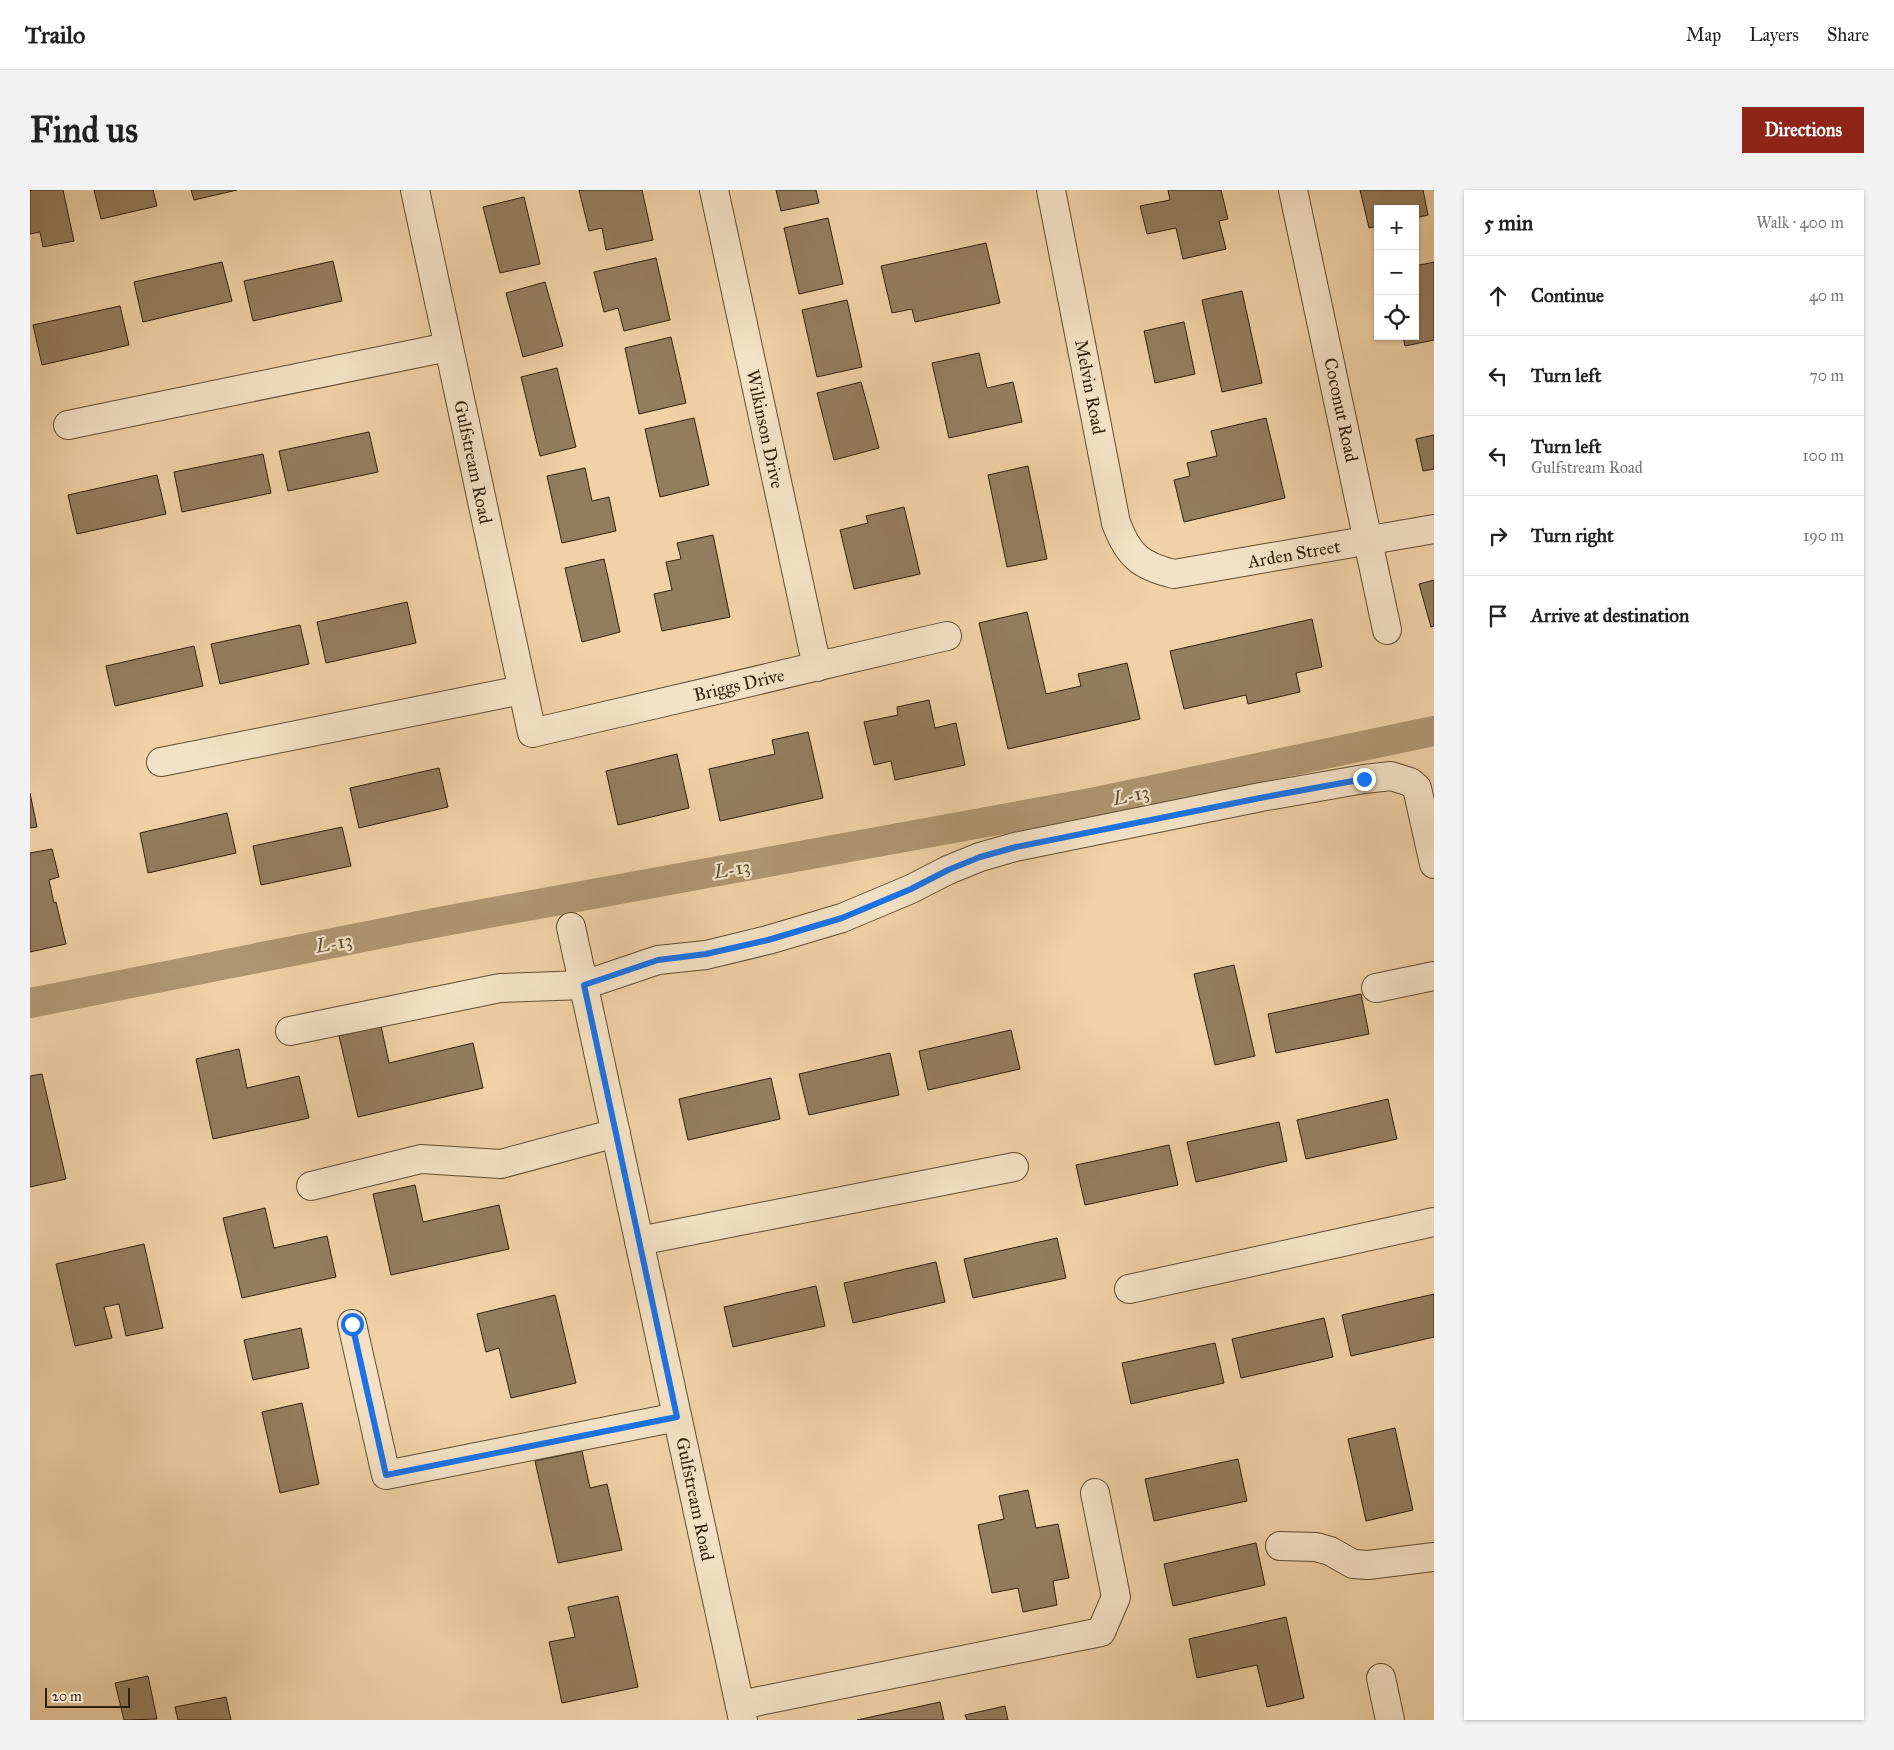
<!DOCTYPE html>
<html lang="en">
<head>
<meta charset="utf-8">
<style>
	:root { --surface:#fff; --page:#f2f2f2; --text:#222; --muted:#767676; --line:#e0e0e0; --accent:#8f2418 }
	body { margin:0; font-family:"IM FELL Great Primer",serif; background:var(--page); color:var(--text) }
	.controls { position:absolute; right:15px; top:15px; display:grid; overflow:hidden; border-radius:0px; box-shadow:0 1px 4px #0004 }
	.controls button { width:45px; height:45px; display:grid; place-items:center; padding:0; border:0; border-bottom:1px solid var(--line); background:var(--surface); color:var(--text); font:25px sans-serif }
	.scale { position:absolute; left:15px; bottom:12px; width:85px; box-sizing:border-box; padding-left:5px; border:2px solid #31210c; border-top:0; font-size:14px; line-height:18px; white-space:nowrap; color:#31210c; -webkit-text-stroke:4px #f5e2c6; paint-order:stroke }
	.stop { position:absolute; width:15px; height:15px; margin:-11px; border:4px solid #1a73e8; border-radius:50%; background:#fff }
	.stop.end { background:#1a73e8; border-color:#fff; box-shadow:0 1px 5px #0008 }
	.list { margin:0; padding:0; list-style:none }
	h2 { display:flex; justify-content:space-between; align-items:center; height:65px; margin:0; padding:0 20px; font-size:21px }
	h2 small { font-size:16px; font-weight:400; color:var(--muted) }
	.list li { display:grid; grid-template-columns:32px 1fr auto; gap:15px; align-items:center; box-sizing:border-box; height:80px; padding:0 20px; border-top:1px solid var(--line) }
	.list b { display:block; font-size:19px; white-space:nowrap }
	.list p { margin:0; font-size:16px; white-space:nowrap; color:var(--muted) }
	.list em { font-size:16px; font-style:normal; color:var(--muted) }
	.icon { flex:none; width:28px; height:28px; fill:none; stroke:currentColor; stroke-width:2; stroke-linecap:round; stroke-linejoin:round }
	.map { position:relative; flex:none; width:1404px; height:1530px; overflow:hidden; border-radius:0px }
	header { display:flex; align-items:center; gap:30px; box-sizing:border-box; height:70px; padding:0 25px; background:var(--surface); border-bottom:1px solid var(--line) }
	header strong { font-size:24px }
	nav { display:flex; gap:28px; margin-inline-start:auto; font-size:18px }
	.intro { display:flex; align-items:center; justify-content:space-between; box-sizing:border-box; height:120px; padding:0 30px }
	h1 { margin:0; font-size:35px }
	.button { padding:12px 22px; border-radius:0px; background:var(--accent); color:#fff; font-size:18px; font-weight:700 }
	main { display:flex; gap:30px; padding:0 30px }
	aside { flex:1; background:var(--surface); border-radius:0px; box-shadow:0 1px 4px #0004 }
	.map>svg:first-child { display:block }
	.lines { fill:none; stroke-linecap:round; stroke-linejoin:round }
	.canal { stroke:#ae9672; stroke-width:30 }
	.building { fill:#947d5d; stroke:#31210c }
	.minor-casing { stroke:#604d33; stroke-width:30 }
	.minor { stroke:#f5e2c6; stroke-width:28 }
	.route { stroke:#1a73e8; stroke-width:6 }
	.labels { text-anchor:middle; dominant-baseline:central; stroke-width:4.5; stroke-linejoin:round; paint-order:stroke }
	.street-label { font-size:18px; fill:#31210c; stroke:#f5e2c6 }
	.water-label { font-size:19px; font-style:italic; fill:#5d4a30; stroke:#f5e2c6 }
</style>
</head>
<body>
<header>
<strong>Trailo</strong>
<nav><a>Map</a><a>Layers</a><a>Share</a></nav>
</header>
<div class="intro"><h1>Find us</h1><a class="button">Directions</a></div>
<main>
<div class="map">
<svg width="1404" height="1530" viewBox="0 0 1404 1530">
	<rect width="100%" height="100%" fill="#efd2a7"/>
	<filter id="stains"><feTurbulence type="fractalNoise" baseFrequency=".004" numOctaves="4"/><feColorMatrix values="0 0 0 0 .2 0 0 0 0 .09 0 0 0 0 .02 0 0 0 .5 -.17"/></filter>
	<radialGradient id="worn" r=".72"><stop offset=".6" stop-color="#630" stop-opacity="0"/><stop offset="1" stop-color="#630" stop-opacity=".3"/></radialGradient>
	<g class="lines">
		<polyline class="canal" points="0,813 404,733 1066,612 1404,541"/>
	</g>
	<g class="building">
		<polygon points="0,0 33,0 44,51 13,57 10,42 0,44"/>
		<polygon points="64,0 123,0 127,16 71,29"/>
		<polygon points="161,0 207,0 164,10"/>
		<polygon points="549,0 612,0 623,50 576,60 572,38 559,41"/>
		<polygon points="746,0 786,0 789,13 751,21"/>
		<polygon points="1138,0 1191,0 1198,29 1189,31 1196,59 1153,69 1146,38 1117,44 1110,16 1140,10"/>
		<polygon points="1330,0 1393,0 1398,25 1385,28 1385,19 1348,19 1348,36 1339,38"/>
		<polygon points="494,7 510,74 470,83 453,17"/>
		<polygon points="798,28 813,94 769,104 754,38"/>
		<polygon points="956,53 970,113 885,132 882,119 862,123 851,76"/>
		<polygon points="626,68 640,130 594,141 588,118 574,122 564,82"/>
		<polygon points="303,71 312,111 223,131 214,91"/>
		<polygon points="192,72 202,111 113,132 104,92"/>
		<polygon points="1404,72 1404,150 1375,156 1373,146 1385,146 1385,76"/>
		<polygon points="515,92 533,156 493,167 476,103"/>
		<polygon points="1212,101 1232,193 1192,202 1172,110"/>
		<polygon points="817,110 832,177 787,187 772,120"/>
		<polygon points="90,116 99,155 12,175 3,135"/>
		<polygon points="1154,132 1165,184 1125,193 1114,141"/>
		<polygon points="641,147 656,213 609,224 595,158"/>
		<polygon points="949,163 957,198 983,192 992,232 919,248 902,173"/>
		<polygon points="527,178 546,257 510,266 491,187"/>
		<polygon points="831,192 849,258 804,270 787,203"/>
		<polygon points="664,228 679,295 630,307 615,239"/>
		<polygon points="1236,228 1255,308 1154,332 1144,290 1160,286 1157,273 1187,266 1181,241"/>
		<polygon points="339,242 348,282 258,301 249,261"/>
		<polygon points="1404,245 1404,279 1393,281 1386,249"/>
		<polygon points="233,264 241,303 152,322 144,282"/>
		<polygon points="998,276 1017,369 977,377 958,285"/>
		<polygon points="555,278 562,311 579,307 586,341 532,353 517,286"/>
		<polygon points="127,285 136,324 47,344 38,305"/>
		<polygon points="874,317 890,384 824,399 810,340 838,333 836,326"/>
		<polygon points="683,345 700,427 632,441 624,404 642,400 636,372 651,369 647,353"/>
		<polygon points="574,369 590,442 552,452 535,378"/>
		<polygon points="1404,390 1404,436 1401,437 1389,394"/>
		<polygon points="377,412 386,453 296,473 287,432"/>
		<polygon points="997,422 1016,504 1051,496 1048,484 1097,473 1110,529 978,559 949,433"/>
		<polygon points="1282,429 1292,477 1266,483 1270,502 1218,514 1216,505 1154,519 1140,461"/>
		<polygon points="270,435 279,474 190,494 181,454"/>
		<polygon points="164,456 173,496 85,516 76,476"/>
		<polygon points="899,510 905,538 926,533 935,575 865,590 861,571 844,575 834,532 868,525 867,517"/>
		<polygon points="778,542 793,608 690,631 679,579 745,564 742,550"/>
		<polygon points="647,564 659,618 588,635 576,581"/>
		<polygon points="409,578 418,617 329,638 320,598"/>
		<polygon points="0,603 7,637 0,638"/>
		<polygon points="197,623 206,663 118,683 110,643"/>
		<polygon points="312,637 321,676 231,695 223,656"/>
		<polygon points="22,659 29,687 19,690 24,713 26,712 36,754 0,762 0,663"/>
		<polygon points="1204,775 1225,866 1185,875 1164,784"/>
		<polygon points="1331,804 1339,844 1246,863 1238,824"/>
		<polygon points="351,836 359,873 443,853 453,898 328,927 309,846"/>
		<polygon points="981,840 990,879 898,900 889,861"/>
		<polygon points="209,859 217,898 269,886 279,928 183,949 166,869"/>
		<polygon points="860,863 869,905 779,925 769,884"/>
		<polygon points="12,884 36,989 0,997 0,886"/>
		<polygon points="741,888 750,929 658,950 649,909"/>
		<polygon points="1358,909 1367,949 1276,969 1267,930"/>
		<polygon points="1249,932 1257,971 1166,992 1157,952"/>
		<polygon points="1139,955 1148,995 1055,1015 1046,975"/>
		<polygon points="385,995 393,1032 469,1015 479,1059 361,1085 343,1004"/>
		<polygon points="235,1018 244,1058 297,1046 306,1087 212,1108 193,1028"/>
		<polygon points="1027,1048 1036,1088 943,1108 934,1069"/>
		<polygon points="114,1054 133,1138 96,1146 89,1114 74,1117 82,1148 45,1156 26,1074"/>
		<polygon points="906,1072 915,1112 823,1133 814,1093"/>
		<polygon points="786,1096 795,1136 703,1157 694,1117"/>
		<polygon points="1404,1104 1404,1147 1321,1166 1312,1125"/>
		<polygon points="525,1105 546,1193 481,1208 469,1158 456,1162 447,1124"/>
		<polygon points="1294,1128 1303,1167 1211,1188 1202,1149"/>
		<polygon points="271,1138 279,1178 223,1190 214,1150"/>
		<polygon points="1185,1153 1194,1193 1101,1214 1092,1173"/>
		<polygon points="272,1213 289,1294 250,1303 232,1222"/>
		<polygon points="1365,1238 1383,1320 1336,1331 1318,1249"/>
		<polygon points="552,1261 560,1298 577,1294 592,1360 528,1373 505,1271"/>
		<polygon points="1208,1269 1217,1311 1124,1331 1115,1289"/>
		<polygon points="998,1300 1006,1338 1028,1334 1039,1388 1023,1391 1027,1415 993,1422 988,1398 962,1403 948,1335 974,1329 969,1306"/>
		<polygon points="1226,1353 1235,1395 1143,1416 1134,1374"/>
		<polygon points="588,1406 608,1497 532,1513 519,1452 545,1447 538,1417"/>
		<polygon points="1256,1427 1274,1508 1237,1517 1227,1475 1167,1488 1159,1449"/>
		<polygon points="118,1486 127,1529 94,1530 85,1493"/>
		<polygon points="196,1507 201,1530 148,1530 145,1517"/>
		<polygon points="910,1512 914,1530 827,1530"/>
		<polygon points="975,1516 978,1530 937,1530 935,1525"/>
	</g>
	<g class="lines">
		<g class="minor-casing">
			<g id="minor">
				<polyline points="385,0 502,543 917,446"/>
				<polyline points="684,0 787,477"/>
				<path d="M1021,0l65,333c12,32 24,43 58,51l260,-45"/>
				<polyline points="1263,0 1357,440"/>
				<polyline points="38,235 418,157"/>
				<polyline points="131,572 492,500"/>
				<polyline points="541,737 713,1530"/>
				<polyline points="1346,798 1404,786"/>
				<polyline points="260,841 470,798 554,795 628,770 676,765 738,750 812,728 881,699 918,680 950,667 985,657 1231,607 1334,589 1361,586 1380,592 1387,598 1404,674"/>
				<polyline points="281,996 391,969 471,974 586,943"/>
				<polyline points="609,1051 984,977"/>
				<polyline points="1099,1099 1404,1032"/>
				<polyline points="322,1134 356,1285 647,1227"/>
				<polyline points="1250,1356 1286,1357 1300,1361 1323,1374 1338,1375 1404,1367"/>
				<polyline points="1351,1488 1360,1530"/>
				<polyline points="710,1515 1071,1442 1086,1407 1065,1303"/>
			</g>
		</g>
		<use href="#minor" class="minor"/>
	</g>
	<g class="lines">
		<polyline class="route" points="322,1134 356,1285 647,1227 554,795 628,770 676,764 738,750 812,728 881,699 918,680 950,667 986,657 1230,608 1334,589"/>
	</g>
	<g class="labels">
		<g class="street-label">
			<text transform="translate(1060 197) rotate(79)">Melvin Road</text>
			<text transform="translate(1311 220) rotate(78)">Coconut Road</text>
			<text transform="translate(735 239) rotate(78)">Wilkinson Drive</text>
			<text transform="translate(443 272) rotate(78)">Gulfstream Road</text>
			<text transform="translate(1264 364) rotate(-10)">Arden Street</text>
			<text transform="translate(709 495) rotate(-13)">Briggs Drive</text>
			<text transform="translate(665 1309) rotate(78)">Gulfstream Road</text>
		</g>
		<g class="water-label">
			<text transform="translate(1101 605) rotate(-12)">L-13</text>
			<text transform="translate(702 679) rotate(-10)">L-13</text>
			<text transform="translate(304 753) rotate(-11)">L-13</text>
		</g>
	</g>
	<rect width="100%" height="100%" filter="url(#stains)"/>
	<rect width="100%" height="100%" fill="url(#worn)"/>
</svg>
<div class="controls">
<button>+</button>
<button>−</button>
<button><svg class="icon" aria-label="locate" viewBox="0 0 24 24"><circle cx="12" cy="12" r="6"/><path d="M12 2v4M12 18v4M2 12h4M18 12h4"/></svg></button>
</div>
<div class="scale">20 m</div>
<div class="stop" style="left:322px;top:1134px"></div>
<div class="stop end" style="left:1334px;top:589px"></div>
</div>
<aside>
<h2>5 min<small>Walk · 400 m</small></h2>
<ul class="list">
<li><svg class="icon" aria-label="ahead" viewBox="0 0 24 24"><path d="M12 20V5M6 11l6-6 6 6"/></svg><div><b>Continue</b></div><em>40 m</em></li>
<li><svg class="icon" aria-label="left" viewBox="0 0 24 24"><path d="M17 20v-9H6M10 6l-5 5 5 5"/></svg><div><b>Turn left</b></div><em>70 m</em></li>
<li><svg class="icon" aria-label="left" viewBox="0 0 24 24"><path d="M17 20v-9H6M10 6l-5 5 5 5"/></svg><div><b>Turn left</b><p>Gulfstream Road</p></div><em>100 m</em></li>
<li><svg class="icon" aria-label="right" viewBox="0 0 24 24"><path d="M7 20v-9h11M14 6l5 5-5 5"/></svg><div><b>Turn right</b></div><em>190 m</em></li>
<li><svg class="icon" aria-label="arrive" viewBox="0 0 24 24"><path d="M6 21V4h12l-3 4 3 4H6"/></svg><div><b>Arrive at destination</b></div></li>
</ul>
</aside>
</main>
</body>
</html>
